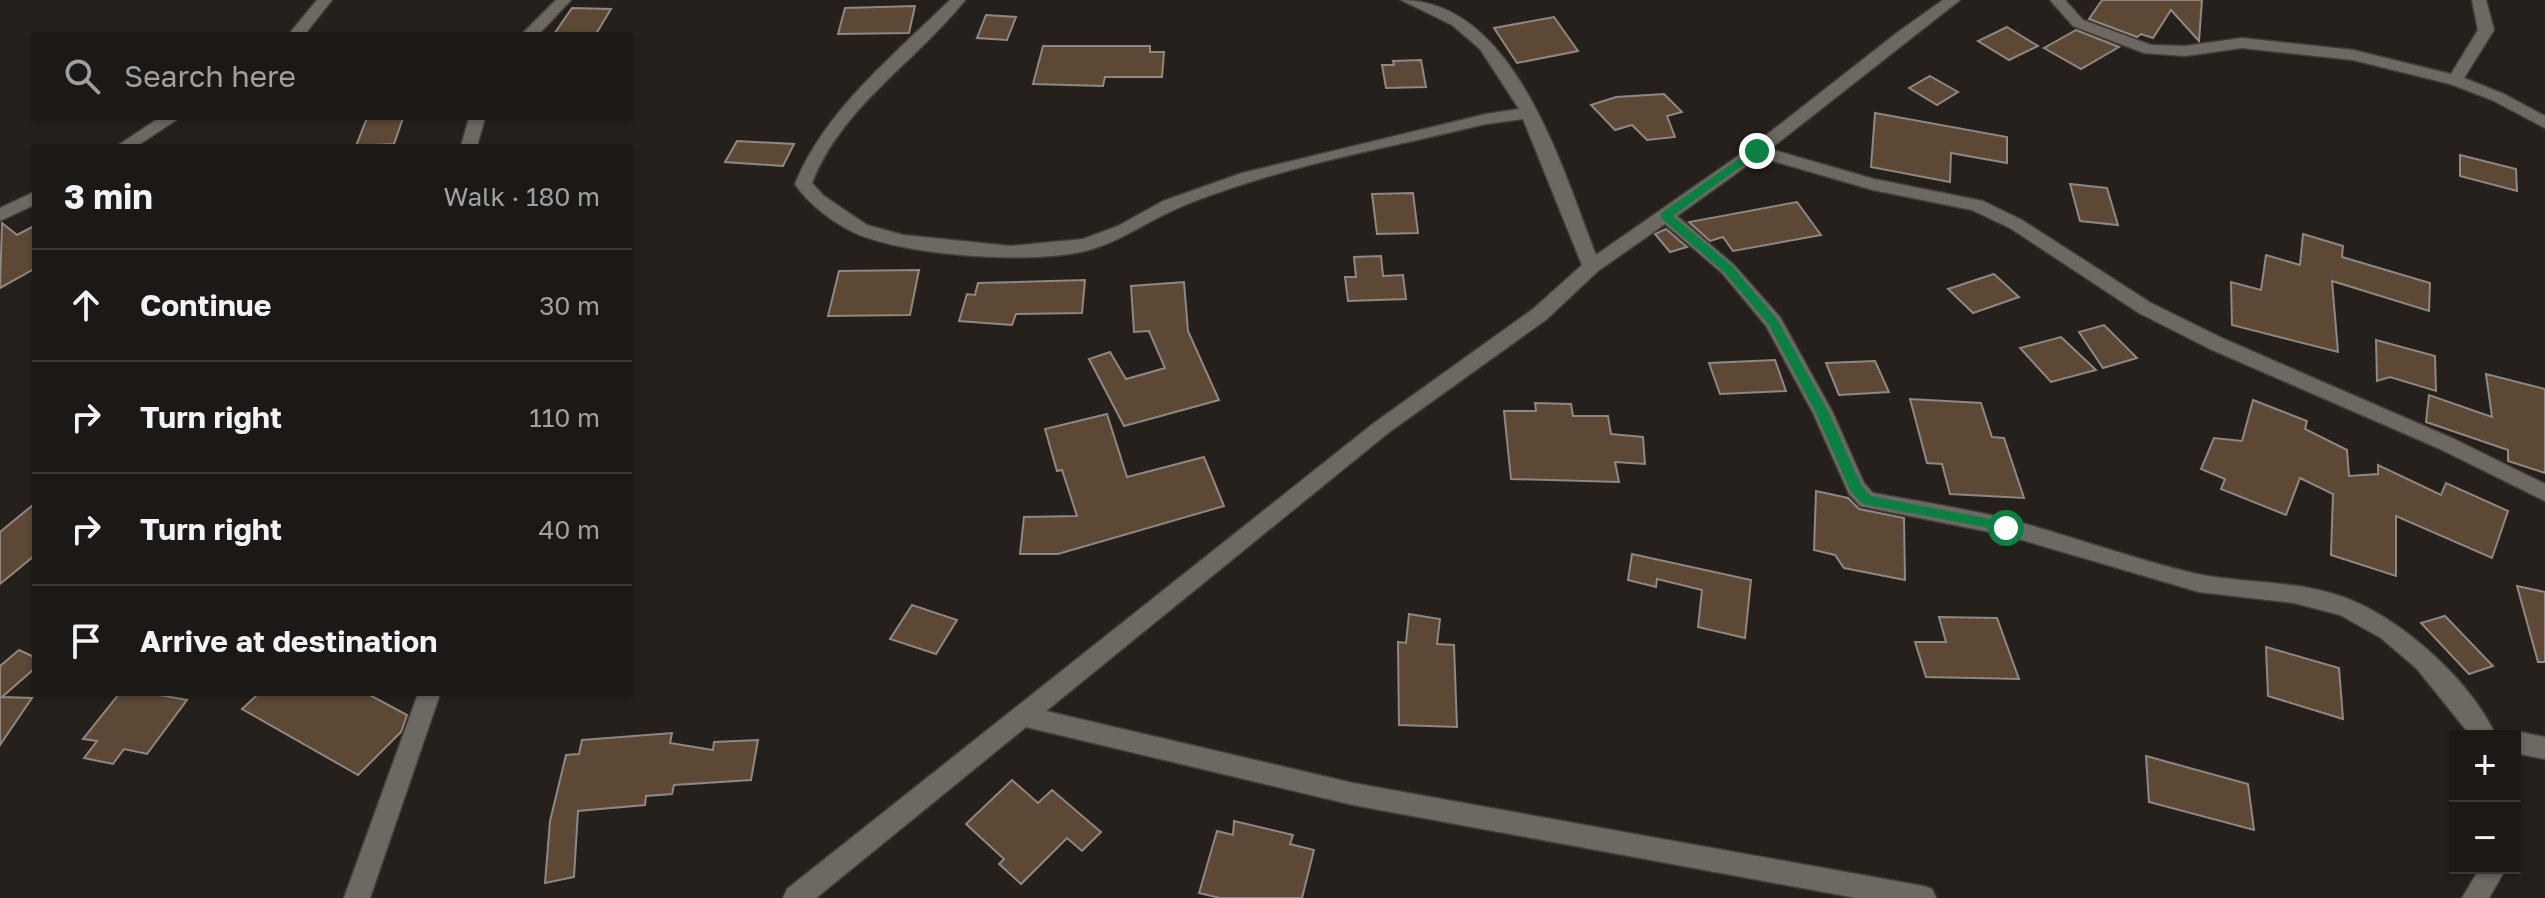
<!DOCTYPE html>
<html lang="en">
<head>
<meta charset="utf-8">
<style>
	:root { --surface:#1c1815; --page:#292522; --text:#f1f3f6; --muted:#a0a0a0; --line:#3a3734 }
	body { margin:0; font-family:"Golos Text",sans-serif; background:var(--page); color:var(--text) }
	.controls { position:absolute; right:24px; bottom:24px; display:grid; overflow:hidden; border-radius:0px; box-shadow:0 2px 6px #0004 }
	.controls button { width:72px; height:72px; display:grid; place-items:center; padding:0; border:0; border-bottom:2px solid var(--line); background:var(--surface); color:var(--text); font:40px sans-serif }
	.stop { position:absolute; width:24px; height:24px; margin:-18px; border:6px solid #0b8043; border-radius:50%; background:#fff }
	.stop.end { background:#0b8043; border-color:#fff; box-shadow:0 2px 8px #0008 }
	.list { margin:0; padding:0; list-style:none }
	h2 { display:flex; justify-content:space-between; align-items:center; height:104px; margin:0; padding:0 32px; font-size:34px }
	h2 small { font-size:26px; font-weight:400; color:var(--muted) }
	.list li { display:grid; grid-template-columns:52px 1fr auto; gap:24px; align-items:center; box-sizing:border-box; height:112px; padding:0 32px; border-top:2px solid var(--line) }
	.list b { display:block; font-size:30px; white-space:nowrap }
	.list em { font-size:26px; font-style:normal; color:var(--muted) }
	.icon { flex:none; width:44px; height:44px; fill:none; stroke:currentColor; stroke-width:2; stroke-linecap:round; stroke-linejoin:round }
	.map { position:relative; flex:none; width:2545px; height:898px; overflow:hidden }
	.search { position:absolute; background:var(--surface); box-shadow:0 2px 6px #0004; left:32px; top:32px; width:600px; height:88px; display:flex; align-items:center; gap:20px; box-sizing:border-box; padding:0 28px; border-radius:0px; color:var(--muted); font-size:30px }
	.panel { position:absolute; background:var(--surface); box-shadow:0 2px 6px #0004; left:32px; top:144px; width:600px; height:552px; border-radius:0px }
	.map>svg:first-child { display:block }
	.building { fill:#5d4836; stroke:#8e8782; stroke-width:2 }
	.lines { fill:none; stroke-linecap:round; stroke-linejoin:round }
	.street-casing { stroke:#423e3a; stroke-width:3 }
	.street { fill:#6e6862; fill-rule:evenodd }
	.route { fill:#0b8043 }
</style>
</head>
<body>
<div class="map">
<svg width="2545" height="898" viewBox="0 0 2545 898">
	<rect width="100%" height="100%" fill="#25201c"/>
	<g class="building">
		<polygon points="2102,0 2202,0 2199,41 2171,10 2153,38 2141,34 2137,37 2089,19"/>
		<polygon points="915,6 909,33 838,34 845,8"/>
		<polygon points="572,8 611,9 596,34 554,34"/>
		<polygon points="986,15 1016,17 1007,40 977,38"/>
		<polygon points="1554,17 1578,51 1517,63 1494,28"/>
		<polygon points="2007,27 2038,46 2009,60 1978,41"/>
		<polygon points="2076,30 2119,47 2081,69 2044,48"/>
		<polygon points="1043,46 1150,46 1150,52 1164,52 1162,77 1105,77 1103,86 1033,84"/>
		<polygon points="1421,60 1426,87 1386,88 1382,65 1394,65 1393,61"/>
		<polygon points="1930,76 1958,92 1937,105 1909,88"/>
		<polygon points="1664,94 1682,112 1667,116 1675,137 1647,140 1632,125 1615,130 1591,105 1616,97"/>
		<polygon points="1875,113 2007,137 2007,163 1951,153 1950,182 1871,167"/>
		<polygon points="367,118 403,118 394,144 356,146"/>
		<polygon points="737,141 794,144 783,166 725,162"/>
		<polygon points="2460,155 2516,169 2517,191 2460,176"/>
		<polygon points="2070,184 2107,188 2118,225 2080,221"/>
		<polygon points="1413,193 1418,233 1377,234 1372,194"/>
		<polygon points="1797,202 1821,235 1733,251 1723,237 1710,241 1689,222"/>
		<polygon points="2,223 17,235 34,226 34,269 0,288"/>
		<polygon points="1666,229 1687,247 1670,252 1655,234"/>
		<polygon points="2303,234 2343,246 2342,257 2430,283 2429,311 2332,281 2338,352 2232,325 2231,282 2261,290 2266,255 2300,265"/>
		<polygon points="1381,256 1383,276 1403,275 1406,299 1348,301 1345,277 1356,277 1354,257"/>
		<polygon points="919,270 910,315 828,316 839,271"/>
		<polygon points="1994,274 2019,297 1973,313 1948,289"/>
		<polygon points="1085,280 1082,313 1016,314 1012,325 959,321 967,294 975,295 978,283"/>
		<polygon points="1184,282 1188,331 1219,400 1124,426 1089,359 1110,352 1126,379 1165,368 1149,331 1134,332 1131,286"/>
		<polygon points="2104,325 2137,358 2103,368 2079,332"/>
		<polygon points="2061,337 2096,370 2051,382 2020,348"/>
		<polygon points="2376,340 2435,356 2436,391 2390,377 2377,381"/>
		<polygon points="1775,360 1786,391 1720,394 1709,363"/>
		<polygon points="1875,361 1889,392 1839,395 1826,363"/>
		<polygon points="2486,374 2545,389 2545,473 2508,461 2508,450 2426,422 2429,395 2492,417"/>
		<polygon points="1910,399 1981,403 1992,437 2004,438 2024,498 1950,494 1942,464 1927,463"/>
		<polygon points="2253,400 2307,421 2305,429 2347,450 2349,476 2378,474 2378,465 2441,495 2446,483 2508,511 2492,558 2396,516 2396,576 2331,555 2333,494 2300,478 2286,515 2221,489 2225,479 2201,469 2214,438 2242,441"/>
		<polygon points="1535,403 1571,404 1573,416 1608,416 1611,434 1643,437 1645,464 1615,462 1619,482 1511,479 1504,411 1536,411"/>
		<polygon points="1107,414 1127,477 1204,457 1224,506 1058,554 1020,554 1024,517 1077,516 1062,470 1057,471 1045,429"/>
		<polygon points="1816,491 1848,498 1859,509 1904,518 1905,580 1844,568 1835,555 1814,550"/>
		<polygon points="34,504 34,556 0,584 0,532"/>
		<polygon points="1632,554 1751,580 1745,638 1698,627 1702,590 1657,579 1656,587 1628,580"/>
		<polygon points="2517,586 2545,592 2545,662 2538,662"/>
		<polygon points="912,605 957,620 936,654 890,639"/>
		<polygon points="1409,614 1440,619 1437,644 1454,645 1457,727 1399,725 1398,642 1406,643"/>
		<polygon points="2445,616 2493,666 2469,674 2421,623"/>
		<polygon points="1939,617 1997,618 2019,679 1926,677 1915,642 1946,642"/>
		<polygon points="2266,647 2339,668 2343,719 2268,696"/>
		<polygon points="19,650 34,657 34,669 2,697 32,698 0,745 0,666"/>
		<polygon points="119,694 154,694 187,700 147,754 124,749 113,764 84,758 97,741 83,739"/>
		<polygon points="258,694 368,694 407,715 401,732 358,775 242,709"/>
		<polygon points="672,733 670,743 713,750 714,742 758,740 751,780 674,785 672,794 646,796 645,805 578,811 574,877 545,883 550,821 566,755 579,754 582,740"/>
		<polygon points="2146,756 2248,784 2254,830 2149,802"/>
		<polygon points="1012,780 1038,803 1052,790 1101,832 1082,851 1067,838 1021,884 999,864 1004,859 966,824"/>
		<polygon points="1234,821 1293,835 1290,844 1314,850 1302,898 1220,898 1199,893 1217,831 1233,835"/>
	</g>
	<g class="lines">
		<g class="street-casing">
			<g id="street">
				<polygon points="317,0 332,0 305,34 289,34"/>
				<polygon points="556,0 571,0 539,34 522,34"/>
				<path d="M950,0h15c-49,62 -123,106 -153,183l12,13 43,29 36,10 108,11 72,-7 35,-13 45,-25 79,-28 244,-59 33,-5 -39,-60 -28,-24 -51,-25c114,0 161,169 195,255l155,-108 147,-115 45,-32h17l-190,149 104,30 109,22 39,19 129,83 73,36 230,100 91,45v17l-105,-52 -230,-100 -71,-36 -129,-85 -38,-18 -99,-20 -114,-33 -82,59 57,49 46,52 53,96 31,70 9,10c44,8 88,15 131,25 65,17 128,41 193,56 54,11 110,5 161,29 52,24 114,80 138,133h-25l-54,-67 -36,-31 -41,-23 -46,-12 -95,-11 -194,-57 -145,-29 -11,-12 -36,-81 -47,-87 -44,-53 -57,-49 -67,47 -51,48 -159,114 -342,278 307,72 570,103 9,3 4,9h-80l-503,-93 -327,-78 -210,171h-33l4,-9 587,-466 159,-114 49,-44 -59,-146 -37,5c-78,19 -159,34 -236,58 -24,8 -50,16 -74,27 -30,13 -55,32 -87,41 -54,15 -183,6 -234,-17 -21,-10 -47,-29 -60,-49 30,-74 99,-129 155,-184z"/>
				<polygon points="2050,0 2065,0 2083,20 2151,45 2185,46 2242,38 2353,50 2451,74 2478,30 2472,0 2486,0 2494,30 2464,78 2504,94 2545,116 2545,128 2492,100 2450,84 2353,60 2242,48 2185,56 2144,53 2073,26"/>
				<polygon points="159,118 179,118 137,146 117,146"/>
				<polygon points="469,118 485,118 477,146 461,146"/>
				<polygon points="34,192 34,205 0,221 0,208"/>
				<polygon points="418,694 440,694 370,898 344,898"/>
				<polygon points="2515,731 2545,737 2545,759 2515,753 2515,736 2506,736"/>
				<polygon points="2480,868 2506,868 2489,898 2462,898"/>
			</g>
		</g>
		<use href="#street" class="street"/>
	</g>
	<polygon class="route" points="1753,149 1762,151 1673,216 1732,266 1777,319 1829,413 1861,485 1871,496 2006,522 2011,524 2011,532 1863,504 1851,492 1816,413 1769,325 1724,272 1661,218 1661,213"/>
</svg>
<div class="controls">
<button>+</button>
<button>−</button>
</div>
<div class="stop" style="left:2006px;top:528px"></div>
<div class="stop end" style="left:1757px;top:151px"></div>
<div class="search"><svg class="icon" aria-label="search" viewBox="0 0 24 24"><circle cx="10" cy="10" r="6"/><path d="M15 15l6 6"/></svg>Search here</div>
<section class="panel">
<h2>3 min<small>Walk · 180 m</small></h2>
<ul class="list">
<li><svg class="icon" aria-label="ahead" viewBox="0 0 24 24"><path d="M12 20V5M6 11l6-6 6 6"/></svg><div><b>Continue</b></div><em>30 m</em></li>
<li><svg class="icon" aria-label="right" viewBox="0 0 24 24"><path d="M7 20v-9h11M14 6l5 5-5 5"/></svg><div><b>Turn right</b></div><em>110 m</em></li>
<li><svg class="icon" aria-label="right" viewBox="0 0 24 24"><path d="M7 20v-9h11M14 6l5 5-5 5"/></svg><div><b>Turn right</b></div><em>40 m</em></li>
<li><svg class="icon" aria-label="arrive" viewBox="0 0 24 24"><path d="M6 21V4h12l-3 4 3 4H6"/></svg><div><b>Arrive at destination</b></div></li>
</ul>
</section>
</div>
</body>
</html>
